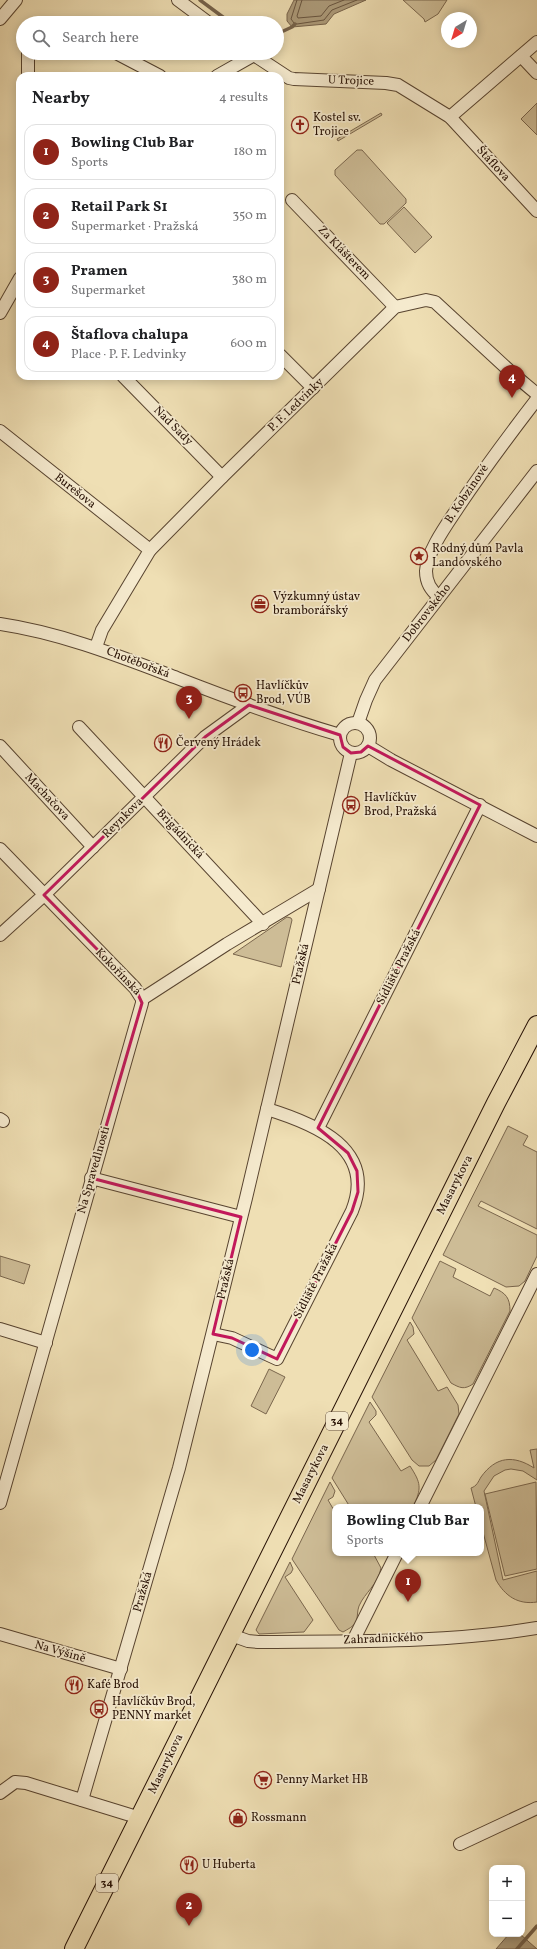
<!DOCTYPE html>
<html lang="en">
<head>
<meta charset="utf-8">
<style>
	:root { --surface:#fff; --page:#f2f2f2; --text:#202124; --muted:#757577; --line:#e0e0e0; --accent:#8f2418 }
	body { margin:0; font-family:Vollkorn,serif; background:var(--page); color:var(--text) }
	.controls { position:absolute; right:12px; bottom:12px; display:grid; overflow:hidden; border-radius:8px; box-shadow:0 2px 10px #0003 }
	.controls button { width:36px; height:36px; display:grid; place-items:center; padding:0; border:0; border-bottom:1px solid var(--line); background:var(--surface); color:var(--text); font:20px sans-serif }
	.compass { position:absolute; left:441px; top:12px; width:36px; height:36px; border-radius:50%; background:var(--surface); box-shadow:0 2px 10px #0003; rotate:218deg }
	.you { position:absolute; left:252px; top:1350px; width:14px; height:14px; margin:-10px; border:3px solid #fff; border-radius:50%; background:#1a73e8; box-shadow:0 0 0 6px #1a73e833 }
	.badge { display:grid; place-items:center; width:26px; height:26px; border-radius:50%; background:var(--accent); color:#fff; font-size:13px; font-weight:700 }
	.pin { position:absolute; translate:-50% -33px; filter:drop-shadow(0 1px 2px #0008) }
	.pin::after { content:''; position:absolute; top:21px; width:14px; height:12px; background:inherit; clip-path:polygon(0 0,100% 0,50% 100%) }
	.popup { position:absolute; left:332px; top:1504px; width:152px; height:52px; box-sizing:border-box; display:grid; place-content:center; border-radius:8px; background:var(--surface); filter:drop-shadow(0 1px 3px #0005); font-size:13px; white-space:nowrap; color:var(--muted) }
	.popup b { font-size:15px; color:var(--text) }
	.popup::after { content:''; position:absolute; left:50%; top:100%; margin-left:-8px; border:8px solid transparent; border-top-color:var(--surface) }
	.list { margin:0; padding:0; list-style:none }
	h2 { display:flex; justify-content:space-between; align-items:center; height:52px; margin:0; padding:0 16px; font-size:17px }
	h2 small { font-size:13px; font-weight:400; color:var(--muted) }
	.list li { display:grid; grid-template-columns:26px 1fr auto; gap:12px; align-items:center; box-sizing:border-box; height:56px; margin:0 8px 8px; padding:0 8px; border:1px solid var(--line); border-radius:12px }
	.list b { display:block; font-size:15px; white-space:nowrap }
	.list p { margin:0; font-size:13px; white-space:nowrap; color:var(--muted) }
	.list em { font-size:13px; font-style:normal; color:var(--muted) }
	.icon { flex:none; width:22px; height:22px; fill:none; stroke:currentColor; stroke-width:2; stroke-linecap:round; stroke-linejoin:round }
	.map { position:relative; flex:none; width:537px; height:1949px; overflow:hidden }
	.search { position:absolute; background:var(--surface); box-shadow:0 2px 10px #0003; left:16px; top:16px; width:268px; height:44px; display:flex; align-items:center; gap:10px; box-sizing:border-box; padding:0 14px; border-radius:22px; color:var(--muted); font-size:15px }
	.panel { position:absolute; background:var(--surface); box-shadow:0 2px 10px #0003; left:16px; top:72px; width:268px; height:308px; border-radius:12px }
	.map>svg:first-child { display:block }
	.green { fill:#cdbc96; stroke:#7a664d }
	.water { fill:#ab9978; stroke:#76624a }
	.lines { fill:none; stroke-linecap:round; stroke-linejoin:round }
	.shore { stroke:#68543e; stroke-width:1 }
	.stream { stroke:#76624a; stroke-width:3.5 }
	.street-casing { stroke:#584430; stroke-width:14 }
	.primary-casing { stroke:#261004; stroke-width:20 }
	.street { stroke:#f5eace; stroke-width:12 }
	.primary { stroke:#efdfb4; stroke-width:18 }
	.marked { fill:none; stroke:#c2185b; stroke-width:3; stroke-linejoin:round }
	.labels { text-anchor:middle; dominant-baseline:central; stroke-width:3.5; stroke-linejoin:round; paint-order:stroke }
	.shield { fill:#f5eace; stroke:#645141; stroke-width:1 }
	.shield-label { font-size:11px; font-weight:bold; fill:#261004 }
	.street-label { font-size:12px; fill:#261004; stroke:#f5eace }
	.poi-label { font-size:12px; fill:#261004; stroke:#f5eace; text-anchor:start }
</style>
</head>
<body>
<div class="map">
<svg width="537" height="1949" viewBox="0 0 537 1949">
	<rect width="100%" height="100%" fill="#efdfb4"/>
	<filter id="stains"><feTurbulence type="fractalNoise" baseFrequency=".005" numOctaves="4"/><feColorMatrix values="0 0 0 0 .2 0 0 0 0 .09 0 0 0 0 .02 0 0 0 .5 -.17"/></filter>
	<radialGradient id="worn" r=".72"><stop offset=".6" stop-color="#630" stop-opacity="0"/><stop offset="1" stop-color="#630" stop-opacity=".3"/></radialGradient>
	<g class="green">
		<polygon points="403,0 447,0 438,14 425,22 424,19"/>
		<polygon points="537,103 537,135 521,119"/>
		<polygon points="381,113 382,115 338,141 337,139"/>
		<polygon points="357,150 362,150 406,199 406,203 384,224 380,224 335,175 335,170"/>
		<polygon points="404,207 432,237 415,253 387,223"/>
		<polygon points="287,917 291,918 292,920 281,967 233,954"/>
		<polygon points="508,1126 528,1136 523,1145 537,1152 537,1229 481,1201 478,1206 537,1235 537,1256 525,1281 519,1286 506,1287 443,1255"/>
		<polygon points="0,1256 30,1265 24,1284 0,1276"/>
		<path d="M440,1261l16,8 -3,8 37,19 4,-8c12,5 16,10 16,23l-37,73c-9,6 -13,4 -22,-1l-39,-65z"/>
		<polygon points="410,1322 413,1327 414,1334 407,1340 438,1391 447,1387 458,1405 459,1414 436,1460 429,1466 419,1466 412,1460 372,1397"/>
		<polygon points="269,1369 285,1377 266,1414 251,1406"/>
		<path d="M370,1402l6,9v4l-7,7 32,49 9,-5c11,17 12,22 3,41h-63l-18,-29z"/>
		<path d="M537,1449v31l-14,-9 -12,-2 -6,1 -11,6 -10,15 19,89 34,-9v31c-19,3 -32,-6 -41,-22l-15,-55v-18h-5l-5,-19c6,-2 7,-6 10,-11 15,-21 33,-22 53,-9l-4,-18z"/>
		<path d="M330,1482l5,9 -2,6 -5,3 7,12v41h38l8,15c-3,17 -16,24 -22,38 -2,5 -1,11 -3,16 -3,5 -8,7 -13,10l-4,-2 -47,-71z"/>
		<polygon points="536,1482 537,1569 505,1576 485,1494"/>
		<polygon points="290,1562 293,1569 291,1573 285,1577 313,1620 304,1632 259,1634 256,1630"/>
	</g>
	<g class="water">
		<polygon points="294,0 366,0 334,14 326,24 292,27 287,21 287,14"/>
		<polygon points="509,1934 520,1934 537,1949 496,1949"/>
	</g>
	<g class="lines">
		<g class="shore">
			<polyline points="297,0 291,19 294,23 297,24 324,20 332,10 357,0"/>
			<polyline points="302,0 297,16 298,18 321,16 329,6 344,0"/>
		</g>
		<g class="stream">
			<polyline points="200,0 231,23"/>
			<polyline points="277,34 292,27 295,24"/>
			<polyline points="517,1949 537,1926"/>
		</g>
		<g class="street-casing">
			<g id="street">
				<polyline points="178,0 209,23"/>
				<polyline points="0,19 16,0"/>
				<polyline points="28,53 28,76"/>
				<polyline points="116,53 160,76"/>
				<polyline points="251,53 289,78 294,79 386,83 398,85 450,117 537,211"/>
				<polyline points="521,56 537,73"/>
				<polyline points="217,76 254,55"/>
				<polyline points="450,117 537,42"/>
				<polyline points="292,200 395,307"/>
				<polyline points="0,313 20,278"/>
				<polyline points="280,355 313,388"/>
				<polyline points="123,376 222,477"/>
				<polyline points="0,431 150,550"/>
				<path d="M439,597c-8,-7 -13,-14 -13,-26 1,-20 22,-48 33,-65 25,-37 51,-72 78,-107"/>
				<path d="M0,624c61,9 119,32 177,54 54,21 108,41 163,57"/>
				<polyline points="96,647 102,630 150,550 222,477 395,307 426,300 435,302 513,374 537,394"/>
				<circle cx="355" cy="738" r="15"/>
				<polyline points="358,723 366,700 375,680 537,471"/>
				<polyline points="79,727 263,924"/>
				<polyline points="0,746 93,847"/>
				<polyline points="368,746 391,760 537,836"/>
				<polyline points="0,849 135,988 142,999 142,1003 0,1503"/>
				<polyline points="0,935 44,895 205,737 249,705"/>
				<polyline points="142,999 227,944 319,889"/>
				<polyline points="0,1119 3,1121"/>
				<polyline points="318,1128 480,805"/>
				<polyline points="91,1178 241,1217"/>
				<polyline points="0,1329 46,1343"/>
				<path d="M213,1334l19,4 45,21 75,-148c25,-62 -36,-87 -85,-102"/>
				<polyline points="420,1507 537,1274"/>
				<polyline points="0,1634 121,1669"/>
				<path d="M231,1635l17,6 10,1c93,-1 188,1 279,-14"/>
				<polyline points="353,1641 397,1553"/>
				<polyline points="0,1793 15,1782 26,1783 140,1818"/>
				<polyline points="82,1800 179,1468 246,1198 351,753"/>
				<polyline points="460,1844 537,1808"/>
			</g>
		</g>
		<g class="primary-casing">
			<polyline id="primary" points="74,1949 496,1103 537,1025"/>
		</g>
		<use href="#street" class="street"/>
		<use href="#primary" class="primary"/>
	</g>
	<path class="marked" d="M249,705l91,30 3,12 8,6 10,-1 7,-6 112,59 -162,323 30,25 9,18 1,21 -6,19 -75,148 -45,-21 -19,-4 28,-117 -150,-39 51,-175 -7,-15 -91,-93 161,-158z"/>
	<defs>
		<g id="church-ring" transform="scale(0.9)"><circle r="9.5" fill="#f5eace" stroke="#8f2418" stroke-width="1.5"/><path d="M-1.2-6h2.4v3.5h3.3v2.4h-3.3V6h-2.4V-.1h-3.3v-2.4h3.3Z" fill="#8f2418"/></g>
		<g id="sight-ring" transform="scale(0.9)"><circle r="9.5" fill="#f5eace" stroke="#8f2418" stroke-width="1.5"/><path d="M0-6L1.8-2.2L6-1.7L2.9 1.2L3.7 5.4L0 3.3L-3.7 5.4L-2.9 1.2L-6-1.7L-1.8-2.2Z" fill="#8f2418"/></g>
		<g id="office-ring" transform="scale(0.9)"><circle r="9.5" fill="#f5eace" stroke="#8f2418" stroke-width="1.5"/><path d="M-6-3h4V-5.5h4V-3h4V5H-6ZM-1-4.5V-3h2v-1.5ZM-6 0V1H6V0Z" fill="#8f2418"/></g>
		<g id="bus-ring" transform="scale(0.9)"><circle r="9.5" fill="#f5eace" stroke="#8f2418" stroke-width="1.5"/><path d="M-5-6H5V4H4V6H2V4H-2V6H-4V4H-5ZM-3.5-4V0h7V-4ZM-3.5 1.2v1.5H-2V1.2ZM2 1.2v1.5H3.5V1.2Z" fill="#8f2418"/></g>
		<g id="restaurant-ring" transform="scale(0.9)"><circle r="9.5" fill="#f5eace" stroke="#8f2418" stroke-width="1.5"/><path d="M-5-6h1v4h1v-4h1v4h1v-4h1v5L-1.5 .5V6h-2V.5L-5-1ZM5-6V6H3V1.5H1.5Q1.5-4 5-6Z" fill="#8f2418"/></g>
		<g id="supermarket-ring" transform="scale(0.9)"><circle r="9.5" fill="#f5eace" stroke="#8f2418" stroke-width="1.5"/><path d="M-6-5.5h2.5l.6 2H6L4.5 2H-2.5L-4.4-4H-6ZM-1.5 3.2a1.3 1.3 0 1 0 .1 0ZM3 3.2a1.3 1.3 0 1 0 .1 0Z" fill="#8f2418"/></g>
		<g id="shop-ring" transform="scale(0.9)"><circle r="9.5" fill="#f5eace" stroke="#8f2418" stroke-width="1.5"/><path d="M-5-2.5h2.3a2.7 3.5 0 0 1 5.4 0H5L5.5 6h-11ZM-1.5-2.5h3a1.5 2.3 0 0 0-3 0Z" fill="#8f2418"/></g>
	</defs>
	<g fill-rule="evenodd">
		<use href="#church-ring" x="300" y="125"/>
		<use href="#sight-ring" x="419" y="556"/>
		<use href="#office-ring" x="260" y="604"/>
		<use href="#bus-ring" x="243" y="693"/>
		<use href="#restaurant-ring" x="163" y="743"/>
		<use href="#bus-ring" x="351" y="805"/>
		<use href="#restaurant-ring" x="74" y="1685"/>
		<use href="#bus-ring" x="99" y="1709"/>
		<use href="#supermarket-ring" x="263" y="1780"/>
		<use href="#shop-ring" x="238" y="1818"/>
		<use href="#restaurant-ring" x="189" y="1865"/>
	</g>
	<g class="labels">
		<g class="shield">
			<rect x="326" y="1412" width="22" height="18" rx="3"/>
			<rect x="96" y="1874" width="22" height="18" rx="3"/>
		</g>
		<g class="shield-label">
			<text x="337" y="1421">34</text>
			<text x="107" y="1883">34</text>
		</g>
		<g class="street-label">
			<text transform="translate(351 81) rotate(2)">U Trojice</text>
			<text transform="translate(493 164) rotate(47)">Štáflova</text>
			<text transform="translate(344 253) rotate(46)">Za Klášterem</text>
			<text transform="translate(296 405) rotate(-44)">P. F. Ledvinky</text>
			<text transform="translate(173 426) rotate(45)">Nad Sady</text>
			<text transform="translate(75 491) rotate(38)">Burešova</text>
			<text transform="translate(467 494) rotate(-56)">B. Kobzinové</text>
			<text transform="translate(427 613) rotate(-52)">Dobrovského</text>
			<text transform="translate(138 663) rotate(21)">Chotěbořská</text>
			<text transform="translate(47 797) rotate(47)">Machačova</text>
			<text transform="translate(123 818) rotate(-45)">Reynkova</text>
			<text transform="translate(180 834) rotate(47)">Brigádnická</text>
			<text transform="translate(301 964) rotate(-77)">Pražská</text>
			<text transform="translate(399 967) rotate(-63)">Sídliště Pražská</text>
			<text transform="translate(118 972) rotate(46)">Kokořínská</text>
			<text transform="translate(94 1170) rotate(-74)">Na Spravedlnosti</text>
			<text transform="translate(455 1185) rotate(-63)">Masarykova</text>
			<text transform="translate(226 1279) rotate(-77)">Pražská</text>
			<text transform="translate(316 1281) rotate(-63)">Sídliště Pražská</text>
			<text transform="translate(311 1474) rotate(-63)">Masarykova</text>
			<text transform="translate(143 1592) rotate(-74)">Pražská</text>
			<text transform="translate(383 1639) rotate(-2)">Zahradnického</text>
			<text transform="translate(60 1652) rotate(16)">Na Výšině</text>
			<text transform="translate(166 1764) rotate(-64)">Masarykova</text>
		</g>
		<g class="poi-label">
			<text x="313" y="118">Kostel sv.<tspan x="313" dy="14">Trojice</tspan></text>
			<text x="432" y="549">Rodný dům Pavla<tspan x="432" dy="14">Landovského</tspan></text>
			<text x="273" y="597">Výzkumný ústav<tspan x="273" dy="14">bramborářský</tspan></text>
			<text x="256" y="686">Havlíčkův<tspan x="256" dy="14">Brod, VÚB</tspan></text>
			<text x="176" y="743">Červený Hrádek</text>
			<text x="364" y="798">Havlíčkův<tspan x="364" dy="14">Brod, Pražská</tspan></text>
			<text x="87" y="1685">Kafé Brod</text>
			<text x="112" y="1702">Havlíčkův Brod,<tspan x="112" dy="14">PENNY market</tspan></text>
			<text x="276" y="1780">Penny Market HB</text>
			<text x="251" y="1818">Rossmann</text>
			<text x="202" y="1865">U Huberta</text>
		</g>
	</g>
	<rect width="100%" height="100%" filter="url(#stains)"/>
	<rect width="100%" height="100%" fill="url(#worn)"/>
</svg>
<div class="controls">
<button>+</button>
<button>−</button>
</div>
<svg class="compass" viewBox="-18 -18 36 36"><path d="M0-13l5 13h-10z" fill="#e53935"/><path d="M0 13l5-13h-10z" fill="#757577"/></svg>
<div class="you"></div>
<div class="pin badge" style="left:408px;top:1602px">1</div>
<div class="popup"><b>Bowling Club Bar</b>Sports</div>
<div class="pin badge" style="left:189px;top:1926px">2</div>
<div class="pin badge" style="left:189px;top:719px">3</div>
<div class="pin badge" style="left:512px;top:398px">4</div>
<div class="search"><svg class="icon" aria-label="search" viewBox="0 0 24 24"><circle cx="10" cy="10" r="6"/><path d="M15 15l6 6"/></svg>Search here</div>
<section class="panel">
<h2>Nearby<small>4 results</small></h2>
<ul class="list">
<li><span class="badge">1</span><div><b>Bowling Club Bar</b><p>Sports</p></div><em>180 m</em></li>
<li><span class="badge">2</span><div><b>Retail Park S1</b><p>Supermarket · Pražská</p></div><em>350 m</em></li>
<li><span class="badge">3</span><div><b>Pramen</b><p>Supermarket</p></div><em>380 m</em></li>
<li><span class="badge">4</span><div><b>Štaflova chalupa</b><p>Place · P. F. Ledvinky</p></div><em>600 m</em></li>
</ul>
</section>
</div>
</body>
</html>
